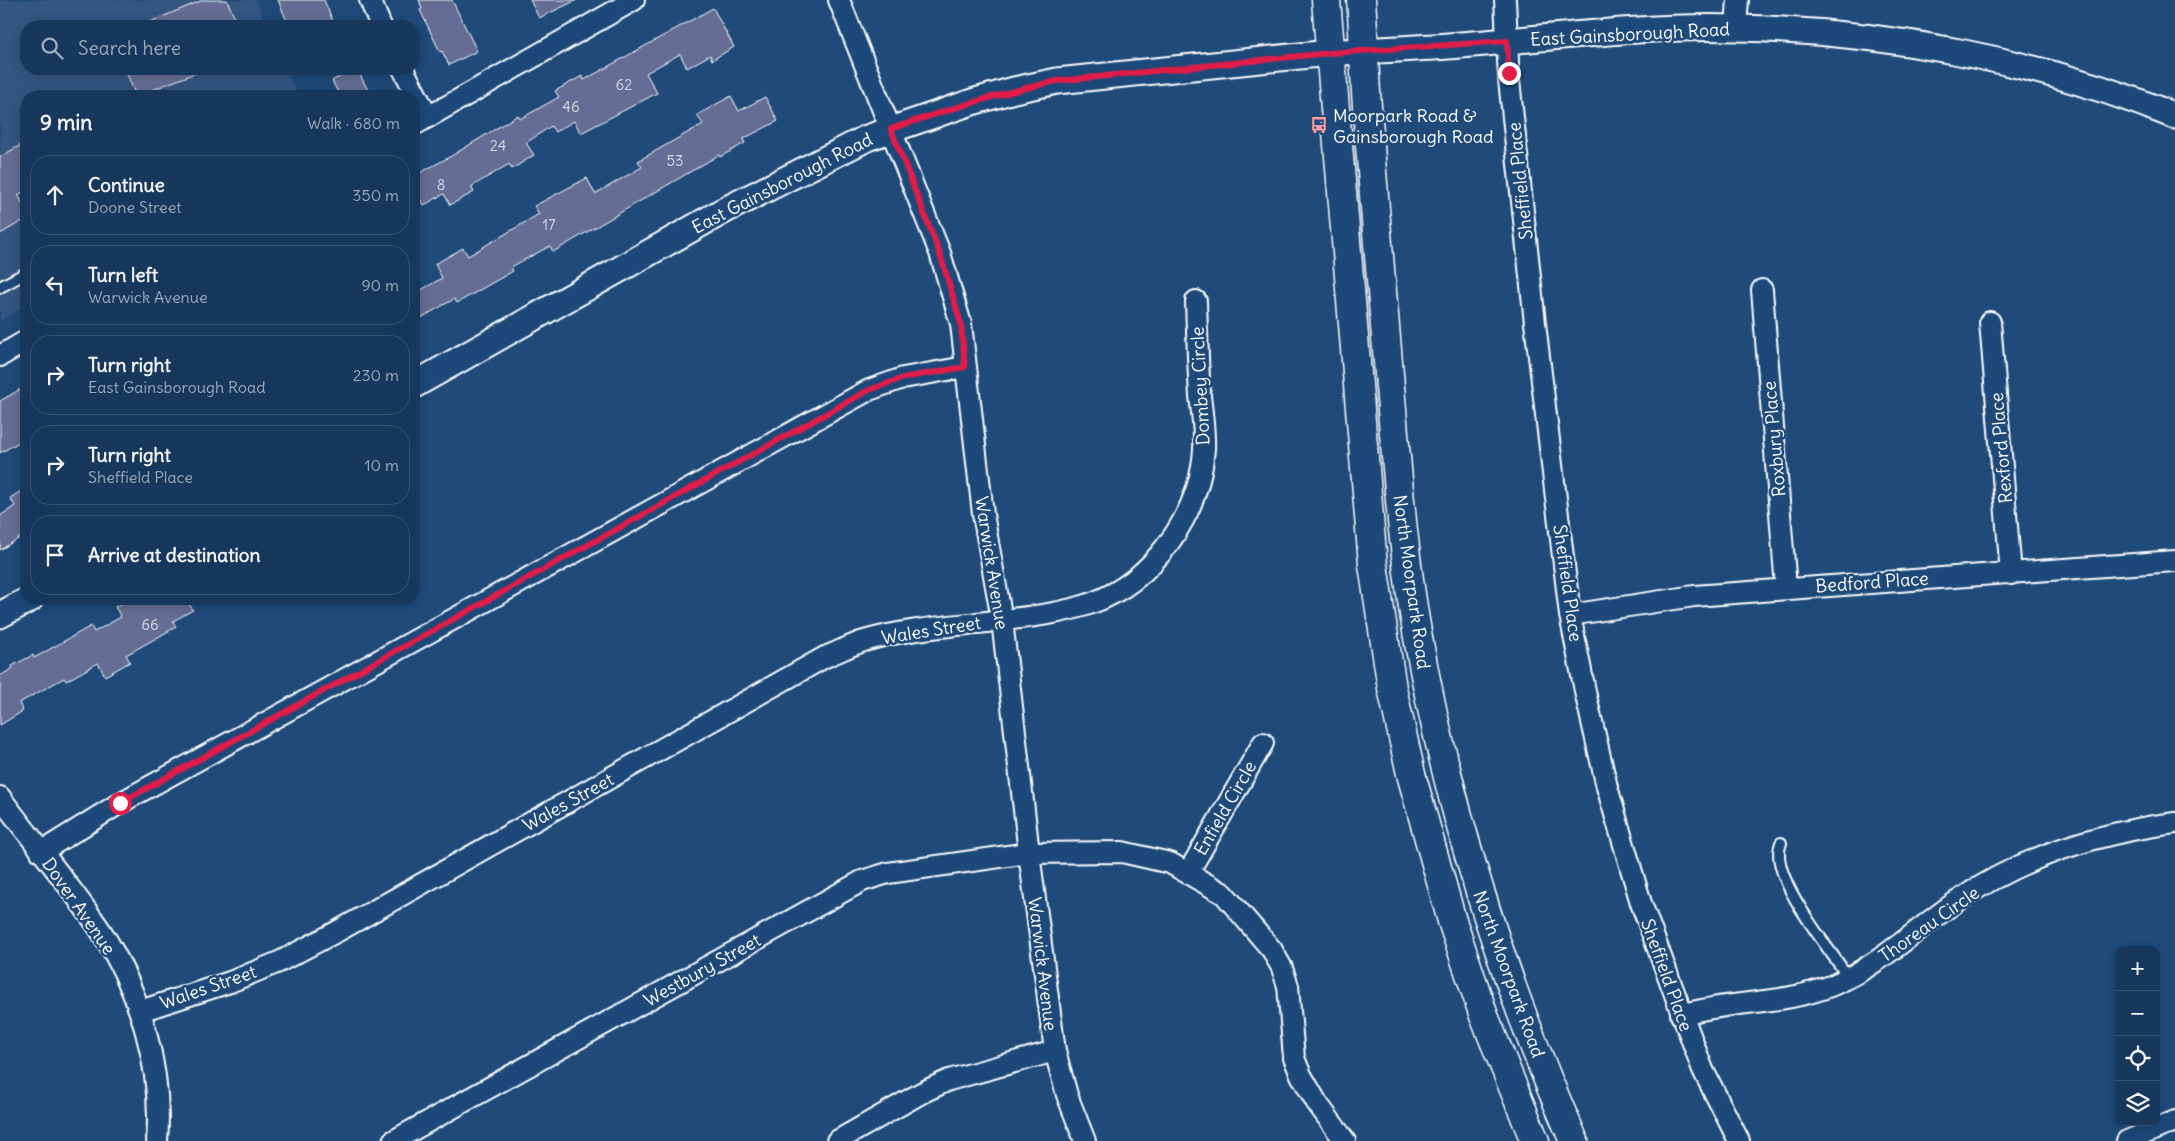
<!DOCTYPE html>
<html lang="en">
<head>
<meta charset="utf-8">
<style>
	:root { --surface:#17385c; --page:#203f62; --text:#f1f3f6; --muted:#9eacbb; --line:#365272 }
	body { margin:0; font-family:Delius,sans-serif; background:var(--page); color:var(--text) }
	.controls { position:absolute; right:15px; bottom:15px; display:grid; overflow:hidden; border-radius:10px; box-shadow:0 2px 12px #0003 }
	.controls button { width:45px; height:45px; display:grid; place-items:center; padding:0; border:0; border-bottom:1px solid var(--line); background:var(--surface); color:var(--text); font:25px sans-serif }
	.stop { position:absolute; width:15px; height:15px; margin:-11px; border:4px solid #e11d48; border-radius:50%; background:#fff }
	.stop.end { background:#e11d48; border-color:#fff; box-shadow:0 1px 5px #0008 }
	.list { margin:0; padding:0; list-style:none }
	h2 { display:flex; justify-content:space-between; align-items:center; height:65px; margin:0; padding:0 20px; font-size:21px }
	h2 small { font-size:16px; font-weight:400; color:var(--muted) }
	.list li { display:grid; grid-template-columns:32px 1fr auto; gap:15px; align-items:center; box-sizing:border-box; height:80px; margin:0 10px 10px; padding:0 10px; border:1px solid var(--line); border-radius:20px }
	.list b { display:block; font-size:19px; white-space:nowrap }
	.list p { margin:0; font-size:16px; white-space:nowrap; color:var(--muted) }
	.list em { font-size:16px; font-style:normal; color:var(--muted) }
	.icon { flex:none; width:28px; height:28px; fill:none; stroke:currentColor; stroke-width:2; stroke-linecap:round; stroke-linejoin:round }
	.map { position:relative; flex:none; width:2175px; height:1141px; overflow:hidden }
	.search { position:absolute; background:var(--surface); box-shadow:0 2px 12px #0003; left:20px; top:20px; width:400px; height:55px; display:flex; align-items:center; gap:12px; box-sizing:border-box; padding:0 18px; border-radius:20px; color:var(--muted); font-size:19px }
	.panel { position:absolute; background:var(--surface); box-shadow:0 2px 12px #0003; left:20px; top:90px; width:400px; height:515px; border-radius:20px }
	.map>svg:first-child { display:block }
	.built { fill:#345482 }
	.building { fill:#656d94; stroke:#fff }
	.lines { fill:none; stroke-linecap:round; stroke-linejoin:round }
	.service-casing { stroke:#fff; stroke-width:14 }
	.minor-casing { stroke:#fff; stroke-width:24 }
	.tertiary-casing { stroke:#fff; stroke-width:29 }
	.secondary-casing { stroke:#fff; stroke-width:31 }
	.service { stroke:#1f4a7a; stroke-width:10 }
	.minor { stroke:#1f4a7a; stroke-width:20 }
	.tertiary { stroke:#1f4a7a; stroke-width:25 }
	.secondary { stroke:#1f4a7a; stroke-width:28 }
	.route { stroke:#e11d48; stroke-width:6 }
	.labels { text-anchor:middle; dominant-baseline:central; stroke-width:5; stroke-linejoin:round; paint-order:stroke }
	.number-label { font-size:15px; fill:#d8dae4 }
	.street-label { font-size:18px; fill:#fff; stroke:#1f4a7a }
	.poi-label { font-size:18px; fill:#fff; stroke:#1f4a7a; text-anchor:start }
</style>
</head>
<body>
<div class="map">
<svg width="2175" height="1141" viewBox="0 0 2175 1141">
	<rect width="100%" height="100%" fill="#1f4a7a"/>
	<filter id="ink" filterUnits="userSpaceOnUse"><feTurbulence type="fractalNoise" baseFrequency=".02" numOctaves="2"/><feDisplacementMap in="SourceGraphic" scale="10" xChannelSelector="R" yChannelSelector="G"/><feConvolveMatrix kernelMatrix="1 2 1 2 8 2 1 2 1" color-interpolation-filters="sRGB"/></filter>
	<g filter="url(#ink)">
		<polygon class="built" points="0,0 256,0 267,26 26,26 26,69 286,69 298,96 26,96 26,306 0,321"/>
		<g class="building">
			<polygon points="203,0 227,0 238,26 140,26"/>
			<polygon points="278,0 324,0 335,26 305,26 302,20 289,26"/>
			<polygon points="419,0 452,0 477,51 449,65 442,51 440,52 420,10 422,9"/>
			<polygon points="530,0 577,0 539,18"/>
			<polygon points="713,8 734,47 712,60 710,55 687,68 680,54 646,73 657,93 581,133 574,121 555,132 551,126 526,143 534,155 512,169 509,164 471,187 474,192 450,205 444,194 424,205 421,200 414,204 414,176 453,155 518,115 520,119 559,97 555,91 582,76 584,80"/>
			<polygon points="125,69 206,69 136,96"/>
			<polygon points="337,69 357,69 371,96 340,96 332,81 341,76"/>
			<polygon points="731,96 739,111 765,97 778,121 743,139 745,143 720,157 719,155 553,252 550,246 511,267 513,271 457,303 454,299 414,322 414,294 442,278 435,264 463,248 468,256 539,214 534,206 587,178 595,194 642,167 638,161 703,124 697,115"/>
			<polygon points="26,142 26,190 18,195 26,210 26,219 0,234 0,157"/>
			<polygon points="26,386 26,438 0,453 0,401"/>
			<polygon points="26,488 26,534 0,550 0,516 15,506 10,498"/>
			<polygon points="130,599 186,599 193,610 173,621 176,627 126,655 130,662 105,676 98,663 66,681 64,678 19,703 23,711 0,725 0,676 13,668 12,666 33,655 34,658 91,626 94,632 121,617 115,607"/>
		</g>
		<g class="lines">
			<g class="service-casing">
				<g id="service">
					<polyline points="0,287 26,273"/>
					<path d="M1781,843c-14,32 49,106 67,134"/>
				</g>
			</g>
			<g class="minor-casing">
				<g id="minor">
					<polyline points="370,0 381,26"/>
					<polyline points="839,0 940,253 961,324 983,514 1002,620 1029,853 1055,1051 1067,1095 1085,1141"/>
					<polyline points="1505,0 1509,80 1535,323 1570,615 1586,696 1607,787 1641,903 1703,1070 1739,1141"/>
					<polyline points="1736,27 1738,0"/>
					<polyline points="403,69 428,117"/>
					<polyline points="414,125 634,0"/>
					<polyline points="1762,290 1786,588"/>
					<polyline points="1990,322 2011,574"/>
					<polyline points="0,356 26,341"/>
					<polyline points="1570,615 1694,596 2175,561"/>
					<path d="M0,797c33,45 70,88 101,134 39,60 62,139 56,210"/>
					<polyline points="41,852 120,803 869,390 903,378 965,367"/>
					<polyline points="1188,873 1263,743"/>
					<path d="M140,1011l90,-29 49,-20 59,-31 487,-274c13,-5 26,-12 39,-16 42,-12 88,-15 131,-20 32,-4 66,-7 97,-18 61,-22 108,-89 112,-154 1,-17 -2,-36 -4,-53 -2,-32 -3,-63 -4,-95"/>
					<path d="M1681,1015c50,-15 104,-10 152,-30 45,-19 80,-53 120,-81 66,-46 143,-71 222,-81"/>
					<polyline points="393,1141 862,881 888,873 1029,853 1122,852 1170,863 1224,894 1272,950 1282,968 1288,986 1294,1058 1301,1075 1317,1103 1345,1141"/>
					<polyline points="837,1141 923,1092 949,1080 1055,1051"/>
					<polyline points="2127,1141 2175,1121"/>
				</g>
			</g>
			<g class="tertiary-casing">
				<g id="tertiary">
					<path d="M414,385l311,-175 142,-72 105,-36 42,-12 43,-9c90,-10 181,-19 272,-28 39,-3 79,-4 119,-7 96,-7 193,-21 289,-18 148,3 301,32 438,88"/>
					<polyline points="0,615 30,599"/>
				</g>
			</g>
			<g class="secondary-casing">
				<g id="secondary">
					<polyline points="1326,0 1373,565 1392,688 1411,774 1452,921 1484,1016 1535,1141"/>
					<path d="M1361,0c3,35 3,70 6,106 7,97 16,195 24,292 7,82 13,164 28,245 31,172 84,338 155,498"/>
				</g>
			</g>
			<use href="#service" class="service"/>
			<use href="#minor" class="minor"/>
			<use href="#tertiary" class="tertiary"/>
			<use href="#secondary" class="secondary"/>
		</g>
	</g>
	<g class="lines" filter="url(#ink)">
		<path class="route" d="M120,803l749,-413 34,-12 62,-11 -4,-43 -21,-70 -49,-125c55,-19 109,-36 166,-48l273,-28 177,-12 2,32"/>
	</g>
	<defs>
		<g id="bus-bare" transform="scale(1.35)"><path d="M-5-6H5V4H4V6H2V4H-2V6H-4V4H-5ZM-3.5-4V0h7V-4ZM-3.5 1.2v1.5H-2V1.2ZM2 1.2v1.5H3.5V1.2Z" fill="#ff9aa2" stroke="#1f4a7a" stroke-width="2.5" paint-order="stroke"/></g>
	</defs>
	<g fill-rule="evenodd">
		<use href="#bus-bare" x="1319" y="125"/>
	</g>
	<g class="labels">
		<g class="number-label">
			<text x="624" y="84">62</text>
			<text x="571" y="106">46</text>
			<text x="498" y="145">24</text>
			<text x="675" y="160">53</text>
			<text x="441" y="184">8</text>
			<text x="549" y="224">17</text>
			<text x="150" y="624">66</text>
		</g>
		<g class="street-label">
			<text transform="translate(1630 34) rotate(-3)">East Gainsborough Road</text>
			<text transform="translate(1520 181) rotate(-96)">Sheffield Place</text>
			<text transform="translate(782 183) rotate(-27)">East Gainsborough Road</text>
			<text transform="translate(1200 386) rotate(-93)">Dombey Circle</text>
			<text transform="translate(1774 439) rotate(-95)">Roxbury Place</text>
			<text transform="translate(2001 448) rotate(-95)">Rexford Place</text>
			<text transform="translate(992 563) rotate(81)">Warwick Avenue</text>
			<text transform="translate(1412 582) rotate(82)">North Moorpark Road</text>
			<text transform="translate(1872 582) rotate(-4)">Bedford Place</text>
			<text transform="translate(1568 583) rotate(82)">Sheffield Place</text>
			<text transform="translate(931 630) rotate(-9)">Wales Street</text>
			<text transform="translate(568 802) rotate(-29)">Wales Street</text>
			<text transform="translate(1225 808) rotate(-60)">Enfield Circle</text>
			<text transform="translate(79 906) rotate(55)">Dover Avenue</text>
			<text transform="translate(1929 924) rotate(-35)">Thoreau Circle</text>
			<text transform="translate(1043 964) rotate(83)">Warwick Avenue</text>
			<text transform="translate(702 970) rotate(-29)">Westbury Street</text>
			<text transform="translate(1509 974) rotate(70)">North Moorpark Road</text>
			<text transform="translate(1667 975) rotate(70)">Sheffield Place</text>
			<text transform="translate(208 987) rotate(-19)">Wales Street</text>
		</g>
		<g class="poi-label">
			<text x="1333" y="115">Moorpark Road &amp;<tspan x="1333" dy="21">Gainsborough Road</tspan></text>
		</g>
	</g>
</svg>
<div class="controls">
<button>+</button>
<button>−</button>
<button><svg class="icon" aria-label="locate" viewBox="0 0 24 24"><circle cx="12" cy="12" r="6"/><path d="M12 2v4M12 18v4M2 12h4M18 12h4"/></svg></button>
<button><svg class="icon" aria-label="layers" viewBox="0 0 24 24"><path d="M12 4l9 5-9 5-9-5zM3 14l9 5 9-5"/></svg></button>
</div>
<div class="stop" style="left:120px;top:803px"></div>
<div class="stop end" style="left:1509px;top:73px"></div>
<div class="search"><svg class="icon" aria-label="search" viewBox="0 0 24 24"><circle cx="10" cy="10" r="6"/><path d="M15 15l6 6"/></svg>Search here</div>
<section class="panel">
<h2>9 min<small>Walk · 680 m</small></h2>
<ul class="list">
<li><svg class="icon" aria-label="ahead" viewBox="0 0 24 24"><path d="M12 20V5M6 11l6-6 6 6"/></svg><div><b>Continue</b><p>Doone Street</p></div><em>350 m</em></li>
<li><svg class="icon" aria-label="left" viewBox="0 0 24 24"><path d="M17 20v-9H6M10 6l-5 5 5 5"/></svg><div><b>Turn left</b><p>Warwick Avenue</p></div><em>90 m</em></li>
<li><svg class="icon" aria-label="right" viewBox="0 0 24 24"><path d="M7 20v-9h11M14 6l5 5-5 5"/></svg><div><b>Turn right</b><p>East Gainsborough Road</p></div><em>230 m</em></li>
<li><svg class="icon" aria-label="right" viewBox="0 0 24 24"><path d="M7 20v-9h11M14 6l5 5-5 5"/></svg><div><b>Turn right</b><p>Sheffield Place</p></div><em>10 m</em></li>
<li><svg class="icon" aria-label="arrive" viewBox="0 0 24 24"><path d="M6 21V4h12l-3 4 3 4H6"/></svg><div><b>Arrive at destination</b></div></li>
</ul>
</section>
</div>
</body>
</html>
